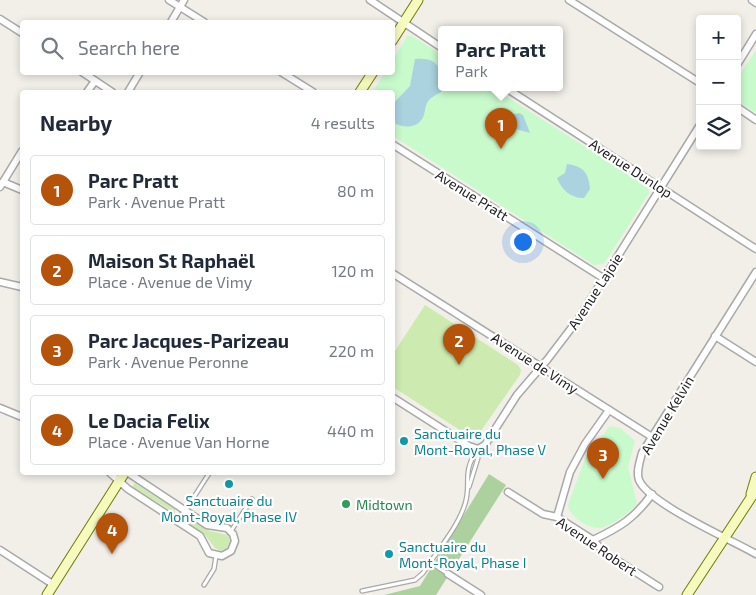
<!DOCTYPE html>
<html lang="en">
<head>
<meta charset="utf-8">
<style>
	:root { --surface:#fff; --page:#f6f6f7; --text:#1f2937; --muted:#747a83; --line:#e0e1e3; --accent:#b45309 }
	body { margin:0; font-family:"Exo 2",sans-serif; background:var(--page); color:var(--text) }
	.controls { position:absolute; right:15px; top:15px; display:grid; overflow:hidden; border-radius:5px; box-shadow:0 2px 8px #0003 }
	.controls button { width:45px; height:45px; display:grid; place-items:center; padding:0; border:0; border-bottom:1px solid var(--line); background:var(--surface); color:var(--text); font:25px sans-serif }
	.you { position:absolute; left:522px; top:241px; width:18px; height:18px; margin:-12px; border:4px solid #fff; border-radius:50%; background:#1a73e8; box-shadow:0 0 0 8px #1a73e833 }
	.badge { display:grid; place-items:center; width:32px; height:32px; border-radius:50%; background:var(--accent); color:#fff; font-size:16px; font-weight:700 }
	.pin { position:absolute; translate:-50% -41px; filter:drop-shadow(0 1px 2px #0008) }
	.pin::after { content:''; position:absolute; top:26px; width:18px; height:15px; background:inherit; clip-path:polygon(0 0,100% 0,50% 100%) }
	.popup { position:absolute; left:438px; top:26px; width:125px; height:65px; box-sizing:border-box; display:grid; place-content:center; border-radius:5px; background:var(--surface); filter:drop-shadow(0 1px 4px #0005); font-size:16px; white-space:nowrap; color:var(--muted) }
	.popup b { font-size:19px; color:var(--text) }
	.popup::after { content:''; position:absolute; left:50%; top:100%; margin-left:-10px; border:10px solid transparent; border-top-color:var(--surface) }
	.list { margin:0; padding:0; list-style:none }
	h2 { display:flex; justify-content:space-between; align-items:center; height:65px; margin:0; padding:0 20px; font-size:21px }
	h2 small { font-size:16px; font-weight:400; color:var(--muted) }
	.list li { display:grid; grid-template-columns:32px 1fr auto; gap:15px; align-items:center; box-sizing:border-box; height:70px; margin:0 10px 10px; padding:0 10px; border:1px solid var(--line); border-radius:5px }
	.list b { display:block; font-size:19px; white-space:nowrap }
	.list p { margin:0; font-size:16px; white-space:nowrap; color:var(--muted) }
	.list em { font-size:16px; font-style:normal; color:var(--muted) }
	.icon { flex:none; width:28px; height:28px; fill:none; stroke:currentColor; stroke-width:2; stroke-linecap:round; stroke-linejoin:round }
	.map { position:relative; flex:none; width:756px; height:595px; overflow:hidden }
	.search { position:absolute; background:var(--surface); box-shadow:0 2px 8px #0003; left:20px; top:20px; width:375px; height:55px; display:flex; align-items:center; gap:12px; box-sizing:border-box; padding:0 18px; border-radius:5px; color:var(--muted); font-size:19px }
	.panel { position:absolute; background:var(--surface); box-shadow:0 2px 8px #0003; left:20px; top:90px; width:375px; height:385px; border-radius:5px }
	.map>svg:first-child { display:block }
	.grass { fill:#cdebb0 }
	.forest { fill:#add19e }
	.park { fill:#c8facc }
	.water { fill:#aad3df }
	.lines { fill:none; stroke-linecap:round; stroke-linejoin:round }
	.lane-casing { stroke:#a9a9a9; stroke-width:5.5 }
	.street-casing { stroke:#a9a9a9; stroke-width:9 }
	.secondary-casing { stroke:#707d05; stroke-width:11 }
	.lane { stroke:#fff; stroke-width:3 }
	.street { stroke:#fff; stroke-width:6 }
	.secondary { stroke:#f7fabf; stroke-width:9 }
	.culture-dot { fill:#0f9aa8; stroke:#fff; stroke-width:2 }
	.leisure-dot { fill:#2e9e5b; stroke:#fff; stroke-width:2 }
	.labels { text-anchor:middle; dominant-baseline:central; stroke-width:4.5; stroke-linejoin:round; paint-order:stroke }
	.street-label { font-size:14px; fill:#222; stroke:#fff }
	.culture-label { font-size:14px; fill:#0d838f; stroke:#fff; text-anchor:start }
	.leisure-label { font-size:14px; fill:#27864d; stroke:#fff; text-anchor:start }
</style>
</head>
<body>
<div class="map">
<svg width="756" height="595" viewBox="0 0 756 595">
	<rect width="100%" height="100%" fill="#f2efe9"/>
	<g class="grass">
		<polygon points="425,305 518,365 521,370 520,375 476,438 472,438 393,387 393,354"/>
		<polygon points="135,483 175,509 175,513 132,487"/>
		<polygon points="186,516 210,531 228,535 230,541 227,548 221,551 215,548 205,535 183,520"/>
	</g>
	<polygon class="forest" points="489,474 506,485 436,595 384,595 420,586"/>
	<g class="park">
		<polygon points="407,36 412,36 442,55 442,88 493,88 648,187 649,193 604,264 594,265 393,136 392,92 372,92 385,73 392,72 393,60"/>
		<polygon points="756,50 756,113 737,101 737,79"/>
		<path d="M610,426l10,2 15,13 -7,26 9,36c-5,9 -29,25 -39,25 -11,0 -29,-12 -30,-23l18,-49z"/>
	</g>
	<g class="water">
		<path d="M415,59c23,-2 27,9 27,29h4c-5,5 -12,7 -17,12 -5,5 -3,14 -7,19 -6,10 -21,9 -29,3v-18l17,-18z"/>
		<polygon points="519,113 523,115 530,133 504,126 492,125 499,118"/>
		<path d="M567,164c16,2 22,9 23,25l-6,9c-14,0 -22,-8 -27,-20l8,-5z"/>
	</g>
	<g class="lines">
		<g class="lane-casing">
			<g id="lane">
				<polyline points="469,487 478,458 478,450"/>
				<polyline points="176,520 185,511 210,472"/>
				<polyline points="231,531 252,499"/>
				<polyline points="430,562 448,574"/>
				<polyline points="204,585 214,569 216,556"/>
				<path d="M362,591l53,-11 8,-7c13,-21 33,-43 41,-66 9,-23 -4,-33 14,-58"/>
			</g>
		</g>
		<g class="street-casing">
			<g id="street">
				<polyline points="169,0 204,22"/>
				<polyline points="370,0 442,48"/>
				<polyline points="569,0 700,83"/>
				<polyline points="752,0 756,3"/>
				<polyline points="0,19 22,33"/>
				<polyline points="171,22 184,0"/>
				<polyline points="737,65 756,34"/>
				<polyline points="82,72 112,92"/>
				<polyline points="281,72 313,92"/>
				<polyline points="506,88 756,249"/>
				<polyline points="87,92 95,81"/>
				<polyline points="128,92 140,72"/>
				<polyline points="737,107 756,120"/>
				<polyline points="392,144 603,278"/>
				<polyline points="3,182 22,190"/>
				<polyline points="0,187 22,151"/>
				<path d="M756,272l-114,181c-2,8 -6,19 -3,27 10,24 93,60 117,74"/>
				<polyline points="392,273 652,437"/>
				<polyline points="0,282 22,287"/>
				<polyline points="715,336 756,362"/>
				<polyline points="392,397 469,446 478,449 485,445 517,395 547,360 579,318 700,125"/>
				<polyline points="0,408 22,417"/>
				<polyline points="109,472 128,489 200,536 209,553 222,556 231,551 235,541 233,534 227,528 207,525 127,472"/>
				<polyline points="508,492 543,514 557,517 593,540 604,552 659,587"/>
				<polyline points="557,517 570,472 585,444 609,410"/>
				<path d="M593,540c27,-13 41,-21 59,-46"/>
				<polyline points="0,550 54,585"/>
				<polyline points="448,574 481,595"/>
			</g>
		</g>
		<g class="secondary-casing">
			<g id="secondary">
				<polyline points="392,41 418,0"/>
				<polyline points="360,92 373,72"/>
				<polyline points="751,494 756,477"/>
				<polyline points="47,595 125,472"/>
				<polyline points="687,595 756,490"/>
			</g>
		</g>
		<use href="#lane" class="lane"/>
		<use href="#street" class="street"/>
		<use href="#secondary" class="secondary"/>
	</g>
	<g class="culture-dot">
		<circle cx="404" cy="441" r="5"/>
		<circle cx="229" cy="484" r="5"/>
		<circle cx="389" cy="554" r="5"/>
	</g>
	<circle class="leisure-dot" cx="346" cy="504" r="5"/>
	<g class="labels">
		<g class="street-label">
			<text transform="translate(631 168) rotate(33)">Avenue Dunlop</text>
			<text transform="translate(472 195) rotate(32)">Avenue Pratt</text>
			<text transform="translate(595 291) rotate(-57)">Avenue Lajoie</text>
			<text transform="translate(535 363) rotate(33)">Avenue de Vimy</text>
			<text transform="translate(667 415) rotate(-59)">Avenue Kelvin</text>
			<text transform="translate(597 546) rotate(34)">Avenue Robert</text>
		</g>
		<g class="culture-label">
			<text x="414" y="433">Sanctuaire du<tspan x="414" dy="16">Mont-Royal, Phase V</tspan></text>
			<text x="229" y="500" text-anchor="middle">Sanctuaire du<tspan x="229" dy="16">Mont-Royal, Phase IV</tspan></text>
			<text x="399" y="546">Sanctuaire du<tspan x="399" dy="16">Mont-Royal, Phase I</tspan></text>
		</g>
		<g class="leisure-label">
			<text x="356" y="504">Midtown</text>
		</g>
	</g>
</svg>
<div class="controls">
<button>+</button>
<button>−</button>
<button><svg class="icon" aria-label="layers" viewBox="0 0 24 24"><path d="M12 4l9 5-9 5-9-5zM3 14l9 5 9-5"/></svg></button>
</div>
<div class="you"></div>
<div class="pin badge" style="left:501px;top:149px">1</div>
<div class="popup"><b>Parc Pratt</b>Park</div>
<div class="pin badge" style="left:459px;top:365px">2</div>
<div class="pin badge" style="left:603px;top:479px">3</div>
<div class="pin badge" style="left:112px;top:554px">4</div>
<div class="search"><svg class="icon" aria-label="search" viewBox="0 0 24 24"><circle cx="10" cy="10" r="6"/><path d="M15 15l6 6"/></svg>Search here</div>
<section class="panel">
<h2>Nearby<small>4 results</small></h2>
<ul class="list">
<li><span class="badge">1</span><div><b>Parc Pratt</b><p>Park · Avenue Pratt</p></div><em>80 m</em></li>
<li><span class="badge">2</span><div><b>Maison St Raphaël</b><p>Place · Avenue de Vimy</p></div><em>120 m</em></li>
<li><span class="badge">3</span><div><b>Parc Jacques-Parizeau</b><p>Park · Avenue Peronne</p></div><em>220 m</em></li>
<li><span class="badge">4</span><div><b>Le Dacia Felix</b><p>Place · Avenue Van Horne</p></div><em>440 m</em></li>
</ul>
</section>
</div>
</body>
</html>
